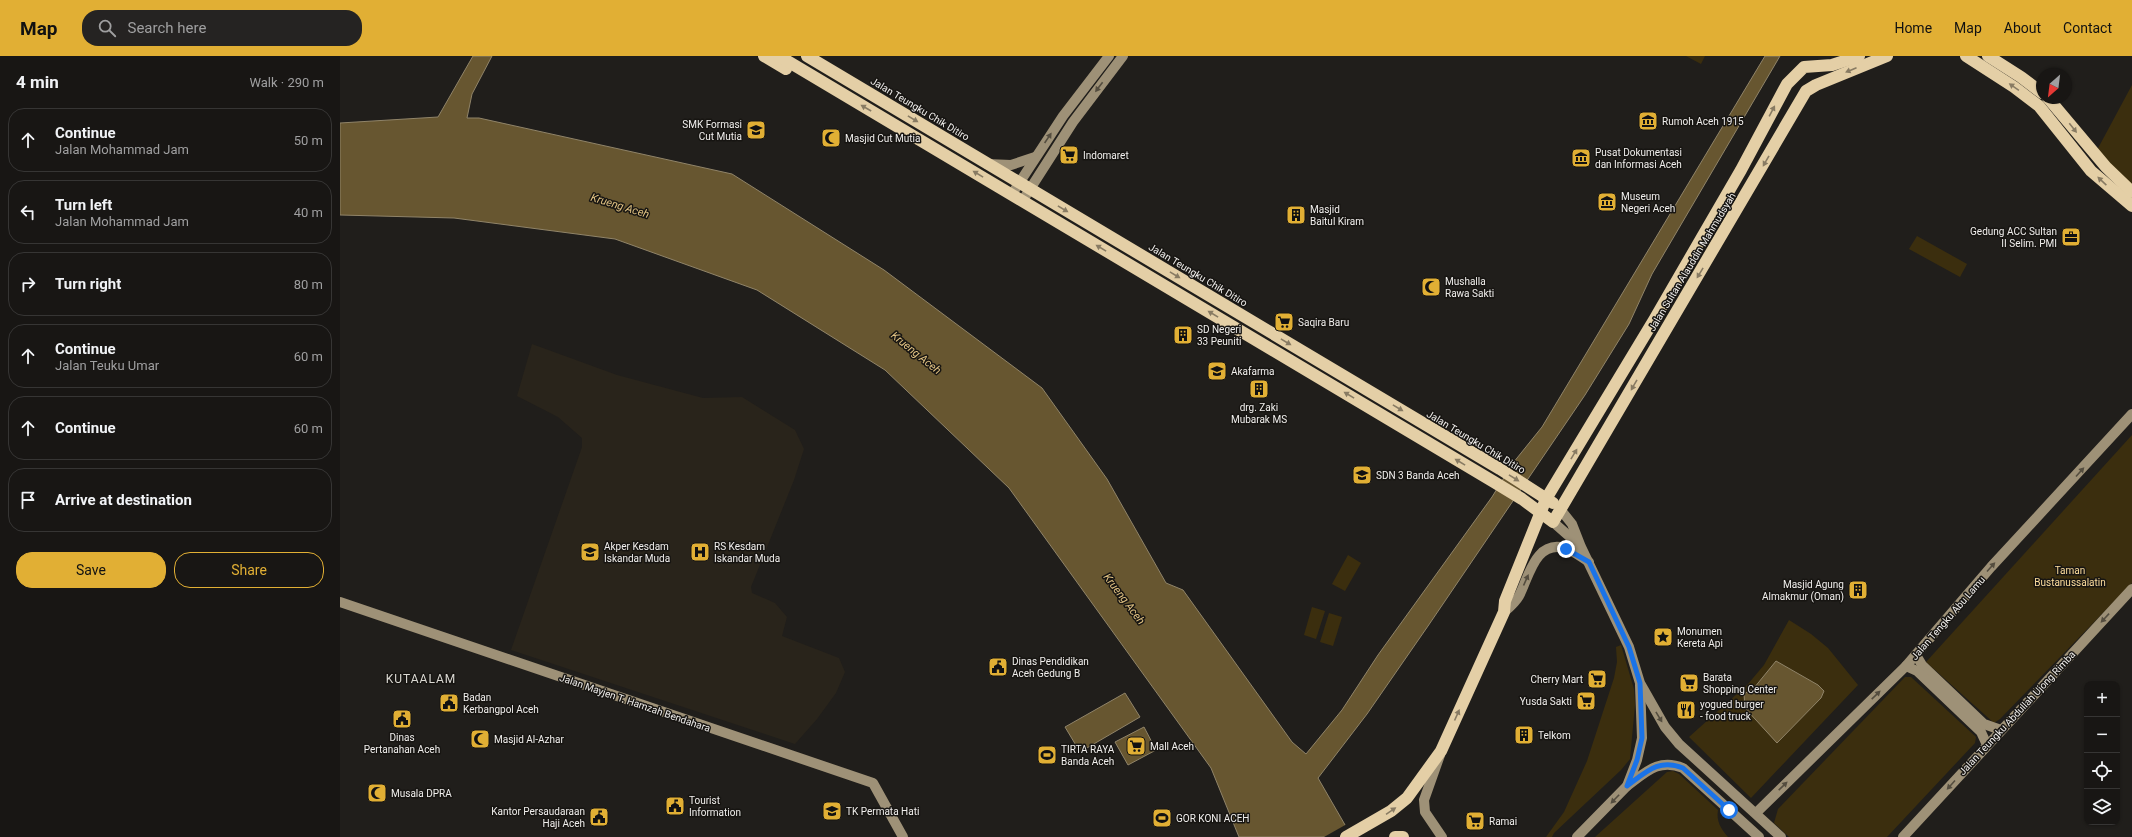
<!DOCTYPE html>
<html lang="en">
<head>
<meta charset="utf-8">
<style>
	:root { --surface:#181614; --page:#252322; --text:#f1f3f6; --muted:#9f9fa0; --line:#363534; --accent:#e1af34 }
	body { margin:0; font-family:Roboto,sans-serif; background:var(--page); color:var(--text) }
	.controls { position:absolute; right:12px; bottom:12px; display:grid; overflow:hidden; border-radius:8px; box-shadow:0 1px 3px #0004 }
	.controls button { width:36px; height:36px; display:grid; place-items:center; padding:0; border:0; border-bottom:1px solid var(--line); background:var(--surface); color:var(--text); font:20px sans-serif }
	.compass { position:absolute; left:1696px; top:12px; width:36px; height:36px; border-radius:50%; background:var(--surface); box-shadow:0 1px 3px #0004; rotate:208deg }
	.stop { position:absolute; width:12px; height:12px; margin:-9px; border:3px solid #1a73e8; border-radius:50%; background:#fff }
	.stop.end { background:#1a73e8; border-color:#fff; box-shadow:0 1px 4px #0008 }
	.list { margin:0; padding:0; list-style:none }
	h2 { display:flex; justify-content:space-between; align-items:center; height:52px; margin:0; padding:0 16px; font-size:17px }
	h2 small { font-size:13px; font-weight:400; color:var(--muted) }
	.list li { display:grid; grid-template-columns:26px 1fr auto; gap:12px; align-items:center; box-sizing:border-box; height:64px; margin:0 8px 8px; padding:0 8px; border:1px solid var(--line); border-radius:16px }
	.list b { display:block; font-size:15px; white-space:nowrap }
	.list p { margin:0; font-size:13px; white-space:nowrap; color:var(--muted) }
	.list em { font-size:13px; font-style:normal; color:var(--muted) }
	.actions { display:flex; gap:8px; padding:12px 16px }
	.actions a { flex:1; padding:9px 0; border:1px solid var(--accent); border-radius:16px; text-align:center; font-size:14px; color:var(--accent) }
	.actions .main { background:var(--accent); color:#111 }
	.icon { flex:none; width:22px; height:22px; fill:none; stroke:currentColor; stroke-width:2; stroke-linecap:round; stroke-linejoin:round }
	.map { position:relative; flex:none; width:1792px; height:781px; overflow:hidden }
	header { display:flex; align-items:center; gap:24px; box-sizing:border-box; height:56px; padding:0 20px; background:var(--accent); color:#111 }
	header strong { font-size:19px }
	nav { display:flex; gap:22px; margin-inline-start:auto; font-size:14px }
	.search { width:280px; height:36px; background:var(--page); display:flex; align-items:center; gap:10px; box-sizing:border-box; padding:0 14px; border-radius:16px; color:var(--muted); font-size:15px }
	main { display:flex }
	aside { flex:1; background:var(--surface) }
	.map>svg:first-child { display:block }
	.built { fill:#29241b }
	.green { fill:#3b2e0e }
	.water { fill:#675630; stroke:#908469 }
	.pier { fill:#201e1b }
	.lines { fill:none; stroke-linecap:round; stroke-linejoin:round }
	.secondary { stroke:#9e9177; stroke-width:10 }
	.highway { stroke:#e4cfa6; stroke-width:12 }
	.oneway { fill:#887b63 }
	.oneway2 { fill:#544d3f }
	.route { stroke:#1a73e8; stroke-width:5 }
	.labels { text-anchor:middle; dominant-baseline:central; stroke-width:3; stroke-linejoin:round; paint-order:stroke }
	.street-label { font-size:10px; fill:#f1efed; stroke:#171512 }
	.poi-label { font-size:10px; fill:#f1efed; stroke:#171512; text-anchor:start }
	.park-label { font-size:10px; fill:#fede9d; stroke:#171512 }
	.water-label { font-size:11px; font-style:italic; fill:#e2c383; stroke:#171512 }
	.quarter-label { font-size:12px; letter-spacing:1px; fill:#dbd9d3; stroke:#171512 }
</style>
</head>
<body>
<header>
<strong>Map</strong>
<div class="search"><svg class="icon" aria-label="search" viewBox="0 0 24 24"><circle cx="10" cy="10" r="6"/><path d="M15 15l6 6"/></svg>Search here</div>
<nav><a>Home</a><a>Map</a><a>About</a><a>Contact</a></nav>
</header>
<main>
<aside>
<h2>4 min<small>Walk · 290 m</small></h2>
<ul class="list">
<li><svg class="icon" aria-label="ahead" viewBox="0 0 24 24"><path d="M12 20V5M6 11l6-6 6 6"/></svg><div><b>Continue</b><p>Jalan Mohammad Jam</p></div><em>50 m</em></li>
<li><svg class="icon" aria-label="left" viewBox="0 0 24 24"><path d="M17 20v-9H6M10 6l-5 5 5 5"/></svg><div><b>Turn left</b><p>Jalan Mohammad Jam</p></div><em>40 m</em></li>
<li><svg class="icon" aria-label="right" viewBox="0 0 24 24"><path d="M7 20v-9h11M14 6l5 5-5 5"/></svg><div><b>Turn right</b></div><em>80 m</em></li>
<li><svg class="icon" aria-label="ahead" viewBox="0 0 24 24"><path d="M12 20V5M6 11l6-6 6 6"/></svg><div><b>Continue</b><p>Jalan Teuku Umar</p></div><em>60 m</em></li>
<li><svg class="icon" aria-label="ahead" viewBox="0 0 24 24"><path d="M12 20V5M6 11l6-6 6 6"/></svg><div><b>Continue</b></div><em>60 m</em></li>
<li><svg class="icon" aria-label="arrive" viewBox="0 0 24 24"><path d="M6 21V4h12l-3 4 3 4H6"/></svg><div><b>Arrive at destination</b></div></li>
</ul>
<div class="actions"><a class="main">Save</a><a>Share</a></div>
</aside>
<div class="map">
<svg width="1792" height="781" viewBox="0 0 1792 781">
	<rect width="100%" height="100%" fill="#201e1b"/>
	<polygon class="built" points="192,288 277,319 363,342 402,341 455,374 464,393 454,424 411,531 412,537 435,547 447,561 442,580 499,602 505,616 496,637 477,663 455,688 171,594 242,391 242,382 218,361 177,340"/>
	<g class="green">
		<polygon points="1346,0 1365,0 1361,8"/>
		<polygon points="1792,29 1792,130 1756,96"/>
		<polygon points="1577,180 1627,208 1620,221 1569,193"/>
		<polygon points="1792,379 1792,527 1660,663 1654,667 1586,606"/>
		<polygon points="1008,499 1021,507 1005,535 992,528"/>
		<polygon points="972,551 985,555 976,583 964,579"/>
		<polygon points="989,557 1002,561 993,590 980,586"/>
		<polygon points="1449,564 1471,578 1488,592 1518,629 1411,742 1349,681 1408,628 1424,609"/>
		<polygon points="1281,589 1294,633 1295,649 1290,703 1281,714 1214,777 1212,781 1206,781 1224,756 1247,705 1274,622 1277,606 1276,591"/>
		<polygon points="1565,621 1571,621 1636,681 1635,687 1547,781 1449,781 1434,767 1438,753"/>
		<path d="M1333,715l6,3 39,36c-2,11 3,19 10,27h-133l72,-65z"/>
	</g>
	<g class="water">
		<polygon points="133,0 152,0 132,38 127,62 139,62 392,118 544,214 702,332 767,423 826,527 843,534 952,686 966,698 1002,654 1038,599 1152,441 1173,407 1202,371 1425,0 1440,0 1312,218 1289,268 1245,339 1088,570 1027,658 978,722 1012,781 899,781 871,712 669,432 545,314 417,234 275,183 114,162 0,159 0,67 98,61"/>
		<polygon points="1436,605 1478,629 1484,635 1481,642 1437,687 1405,652 1404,638 1414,632"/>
		<polygon points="785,637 800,661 740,696 725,671"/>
		<polygon points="804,671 816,694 788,709 775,686"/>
	</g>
	<polygon class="pier" points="1007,768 1014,781 984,781"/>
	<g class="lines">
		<g class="secondary">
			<polyline points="647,108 671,109 695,101"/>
			<polyline points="672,138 723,60 769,0"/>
			<polyline points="683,144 733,66 783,0"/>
			<polyline points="1220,453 1232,468 1241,491 1289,591 1300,627 1325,671 1339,688 1441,781"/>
			<polyline points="1213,466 1238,488"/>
			<polyline points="0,546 533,727 563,781"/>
			<path d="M1164,556c6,-5 11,-9 15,-16 10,-19 16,-56 46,-48 8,3 17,9 24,14"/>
			<polyline points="1576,599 1582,609 1644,668 1661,674"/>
			<polyline points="1566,610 1577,615 1641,676 1647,689"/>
			<polyline points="1100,699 1084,744 1085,756 1102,781"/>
			<path d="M1287,730c19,-14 32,-28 56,-18l76,69"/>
			<polyline points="1416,757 1566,610 1651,511 1792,358"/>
			<polyline points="1237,781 1287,730 1297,704 1302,682 1300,629"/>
			<polyline points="1563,781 1792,533"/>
		</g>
		<g class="highway">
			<polyline points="424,0 446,13"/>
			<polyline points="439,0 1154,426 1182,443 1213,466 1466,35 1476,29 1547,0"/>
			<polyline points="467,0 1160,413 1213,447"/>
			<polyline points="1626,0 1674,31 1699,50 1751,115 1792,150"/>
			<polyline points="1648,0 1681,21 1702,37"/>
			<polyline points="1708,42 1766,111 1792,136"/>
			<polyline points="1006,781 1051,755 1067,742 1101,695 1164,556 1165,545 1206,443 1314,264 1401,114 1447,28 1464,11 1492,9 1519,0"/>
			<polyline points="1055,781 1063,781"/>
		</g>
	</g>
	<defs><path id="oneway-solid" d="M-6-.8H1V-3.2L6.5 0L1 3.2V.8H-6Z"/></defs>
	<g class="oneway">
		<use href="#oneway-solid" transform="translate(1511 14) rotate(157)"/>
		<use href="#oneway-solid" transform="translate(1674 31) rotate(-145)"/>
		<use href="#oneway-solid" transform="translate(526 52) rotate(-150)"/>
		<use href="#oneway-solid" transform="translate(1432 55) rotate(-62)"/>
		<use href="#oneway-solid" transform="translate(573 63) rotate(31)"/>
		<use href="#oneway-solid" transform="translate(1733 72) rotate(52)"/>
		<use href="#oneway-solid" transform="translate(1426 105) rotate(120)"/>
		<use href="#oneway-solid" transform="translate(638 118) rotate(-149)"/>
		<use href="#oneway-solid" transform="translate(1762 125) rotate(-137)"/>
		<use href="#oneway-solid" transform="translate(723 153) rotate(31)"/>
		<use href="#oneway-solid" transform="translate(761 192) rotate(-149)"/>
		<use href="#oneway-solid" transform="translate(1360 217) rotate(121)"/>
		<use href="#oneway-solid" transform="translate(835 219) rotate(31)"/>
		<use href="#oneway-solid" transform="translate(873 258) rotate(-149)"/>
		<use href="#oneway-solid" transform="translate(946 286) rotate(31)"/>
		<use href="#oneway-solid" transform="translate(1294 329) rotate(120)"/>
		<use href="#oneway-solid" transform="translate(1009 339) rotate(-149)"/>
		<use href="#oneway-solid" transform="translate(1058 352) rotate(31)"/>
		<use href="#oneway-solid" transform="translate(1234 398) rotate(-59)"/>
		<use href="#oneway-solid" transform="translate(1120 406) rotate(-149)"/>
		<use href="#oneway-solid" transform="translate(1174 422) rotate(32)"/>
		<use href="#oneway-solid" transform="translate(1117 659) rotate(-66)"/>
		<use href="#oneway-solid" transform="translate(1051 755) rotate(-34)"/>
	</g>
	<g class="oneway2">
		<use href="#oneway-solid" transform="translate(759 31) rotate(127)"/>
		<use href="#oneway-solid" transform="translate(708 82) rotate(-56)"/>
		<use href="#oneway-solid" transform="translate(1740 416) rotate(-48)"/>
		<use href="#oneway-solid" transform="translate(1651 511) rotate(-48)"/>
		<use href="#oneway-solid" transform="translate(1186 524) rotate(-66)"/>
		<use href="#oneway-solid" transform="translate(1765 562) rotate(133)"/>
		<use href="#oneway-solid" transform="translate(1536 639) rotate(-44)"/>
		<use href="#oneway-solid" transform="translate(1319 661) rotate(59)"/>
		<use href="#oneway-solid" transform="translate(1611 729) rotate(132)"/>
		<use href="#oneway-solid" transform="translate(1443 730) rotate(-44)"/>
		<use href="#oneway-solid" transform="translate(1275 743) rotate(134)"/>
	</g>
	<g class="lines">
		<path class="route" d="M1226,493l23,13 40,85 11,36 2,55 -5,22 -10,26c19,-14 32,-28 56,-18l46,42"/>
	</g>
	<defs>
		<g id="museum-square" transform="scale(1)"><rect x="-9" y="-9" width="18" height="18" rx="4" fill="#e1af34" stroke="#171512"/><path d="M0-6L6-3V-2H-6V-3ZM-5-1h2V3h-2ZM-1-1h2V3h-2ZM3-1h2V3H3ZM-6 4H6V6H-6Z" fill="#111"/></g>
		<g id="school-square" transform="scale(1)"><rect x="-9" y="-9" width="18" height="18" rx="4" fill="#e1af34" stroke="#171512"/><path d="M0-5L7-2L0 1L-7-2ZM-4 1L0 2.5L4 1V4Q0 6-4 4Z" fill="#111"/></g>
		<g id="mosque-square" transform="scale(1)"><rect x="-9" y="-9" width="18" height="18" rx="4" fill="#e1af34" stroke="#171512"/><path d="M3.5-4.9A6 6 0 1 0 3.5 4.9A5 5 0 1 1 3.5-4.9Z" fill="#111"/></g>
		<g id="supermarket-square" transform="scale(1)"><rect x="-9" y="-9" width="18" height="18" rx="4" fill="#e1af34" stroke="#171512"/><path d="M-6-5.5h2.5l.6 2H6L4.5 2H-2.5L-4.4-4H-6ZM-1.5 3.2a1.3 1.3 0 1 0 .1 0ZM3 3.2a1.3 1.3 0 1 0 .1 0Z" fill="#111"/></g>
		<g id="building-square" transform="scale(1)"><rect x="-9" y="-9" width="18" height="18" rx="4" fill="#e1af34" stroke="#171512"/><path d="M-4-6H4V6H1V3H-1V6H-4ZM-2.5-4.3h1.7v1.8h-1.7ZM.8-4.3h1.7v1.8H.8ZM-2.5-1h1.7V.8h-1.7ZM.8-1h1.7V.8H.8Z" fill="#111"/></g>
		<g id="office-square" transform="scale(1)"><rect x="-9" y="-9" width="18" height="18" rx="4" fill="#e1af34" stroke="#171512"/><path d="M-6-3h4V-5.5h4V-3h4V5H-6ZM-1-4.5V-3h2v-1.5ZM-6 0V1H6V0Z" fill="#111"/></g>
		<g id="university-square" transform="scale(1)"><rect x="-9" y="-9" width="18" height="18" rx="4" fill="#e1af34" stroke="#171512"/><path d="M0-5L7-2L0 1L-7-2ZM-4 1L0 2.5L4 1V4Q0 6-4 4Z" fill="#111"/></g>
		<g id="hospital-square" transform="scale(1)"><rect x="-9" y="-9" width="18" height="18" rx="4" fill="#e1af34" stroke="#171512"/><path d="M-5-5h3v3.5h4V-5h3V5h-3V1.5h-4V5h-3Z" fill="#111"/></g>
		<g id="sight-square" transform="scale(1)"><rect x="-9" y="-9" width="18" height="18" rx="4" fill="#e1af34" stroke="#171512"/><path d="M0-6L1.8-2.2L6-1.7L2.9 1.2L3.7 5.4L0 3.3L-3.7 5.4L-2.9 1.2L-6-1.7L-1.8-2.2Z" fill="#111"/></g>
		<g id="civic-square" transform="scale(1)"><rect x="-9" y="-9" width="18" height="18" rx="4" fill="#e1af34" stroke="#171512"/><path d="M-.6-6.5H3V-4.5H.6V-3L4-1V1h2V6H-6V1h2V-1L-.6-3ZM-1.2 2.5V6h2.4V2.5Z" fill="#111"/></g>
		<g id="restaurant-square" transform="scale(1)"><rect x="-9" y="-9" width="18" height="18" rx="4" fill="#e1af34" stroke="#171512"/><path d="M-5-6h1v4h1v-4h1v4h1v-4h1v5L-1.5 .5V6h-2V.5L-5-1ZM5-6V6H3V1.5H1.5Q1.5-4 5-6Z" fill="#111"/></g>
		<g id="stadium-square" transform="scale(1)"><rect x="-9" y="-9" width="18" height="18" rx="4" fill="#e1af34" stroke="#171512"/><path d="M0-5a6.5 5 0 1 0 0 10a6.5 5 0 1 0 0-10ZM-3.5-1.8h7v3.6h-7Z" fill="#111"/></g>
	</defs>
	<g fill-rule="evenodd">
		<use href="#museum-square" x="1308" y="65"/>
		<use href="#school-square" x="416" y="74"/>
		<use href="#mosque-square" x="491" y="82"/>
		<use href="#supermarket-square" x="729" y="99"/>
		<use href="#museum-square" x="1241" y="102"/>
		<use href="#museum-square" x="1267" y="146"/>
		<use href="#building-square" x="956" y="159"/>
		<use href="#office-square" x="1731" y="181"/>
		<use href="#mosque-square" x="1091" y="231"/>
		<use href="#supermarket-square" x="944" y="266"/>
		<use href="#building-square" x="843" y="279"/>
		<use href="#university-square" x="877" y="315"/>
		<use href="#building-square" x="919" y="333"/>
		<use href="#school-square" x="1022" y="419"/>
		<use href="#university-square" x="250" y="496"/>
		<use href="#hospital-square" x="360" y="496"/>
		<use href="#building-square" x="1518" y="534"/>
		<use href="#sight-square" x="1323" y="581"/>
		<use href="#civic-square" x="658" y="611"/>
		<use href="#supermarket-square" x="1257" y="623"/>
		<use href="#supermarket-square" x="1349" y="627"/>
		<use href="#supermarket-square" x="1246" y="645"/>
		<use href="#civic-square" x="109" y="647"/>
		<use href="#restaurant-square" x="1346" y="654"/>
		<use href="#civic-square" x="62" y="663"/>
		<use href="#building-square" x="1184" y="679"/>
		<use href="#mosque-square" x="140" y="683"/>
		<use href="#supermarket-square" x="796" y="690"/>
		<use href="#stadium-square" x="707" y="699"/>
		<use href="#mosque-square" x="37" y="737"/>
		<use href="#civic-square" x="335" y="750"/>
		<use href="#school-square" x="492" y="755"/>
		<use href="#civic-square" x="259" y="761"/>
		<use href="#stadium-square" x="822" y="762"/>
		<use href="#supermarket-square" x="1135" y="765"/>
	</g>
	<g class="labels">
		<g class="street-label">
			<text transform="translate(580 53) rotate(31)">Jalan Teungku Chik Ditiro</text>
			<text transform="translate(1352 206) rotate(-59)">Jalan Sultan Alauddin Mahmudsyah</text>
			<text transform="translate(858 219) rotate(31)">Jalan Teungku Chik Ditiro</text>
			<text transform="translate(1136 386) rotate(31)">Jalan Teungku Chik Ditiro</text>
			<text transform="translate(1608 562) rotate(-49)">Jalan Tengku Abu Lamu</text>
			<text transform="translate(295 647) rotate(19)">Jalan Mayjen T. Hamzah Bendahara</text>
			<text transform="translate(1677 657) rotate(-47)">Jalan Teungku Abdullah Ujong Rimba</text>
		</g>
		<g class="poi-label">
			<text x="1322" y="65">Rumoh Aceh 1915</text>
			<text x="402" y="68" text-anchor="end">SMK Formasi<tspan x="402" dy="12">Cut Mutia</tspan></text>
			<text x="505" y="82">Masjid Cut Mutia</text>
			<text x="1255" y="96">Pusat Dokumentasi<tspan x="1255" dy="12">dan Informasi Aceh</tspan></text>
			<text x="743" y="99">Indomaret</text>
			<text x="1281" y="140">Museum<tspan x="1281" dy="12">Negeri Aceh</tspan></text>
			<text x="970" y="153">Masjid<tspan x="970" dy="12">Baitul Kiram</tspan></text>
			<text x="1717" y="175" text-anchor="end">Gedung ACC Sultan<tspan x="1717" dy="12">II Selim. PMI</tspan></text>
			<text x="1105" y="225">Mushalla<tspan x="1105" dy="12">Rawa Sakti</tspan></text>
			<text x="958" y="266">Saqira Baru</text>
			<text x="857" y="273">SD Negeri<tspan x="857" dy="12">33 Peuniti</tspan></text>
			<text x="891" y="315">Akafarma</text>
			<text x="919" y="351" text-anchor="middle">drg. Zaki<tspan x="919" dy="12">Mubarak MS</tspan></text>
			<text x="1036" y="419">SDN 3 Banda Aceh</text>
			<text x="264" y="490">Akper Kesdam<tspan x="264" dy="12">Iskandar Muda</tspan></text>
			<text x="374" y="490">RS Kesdam<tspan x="374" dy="12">Iskandar Muda</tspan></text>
			<text x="1504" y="528" text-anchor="end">Masjid Agung<tspan x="1504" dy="12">Almakmur (Oman)</tspan></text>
			<text x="1337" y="575">Monumen<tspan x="1337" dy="12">Kereta Api</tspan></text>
			<text x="672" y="605">Dinas Pendidikan<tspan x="672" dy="12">Aceh Gedung B</tspan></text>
			<text x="1363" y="621">Barata<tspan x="1363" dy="12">Shopping Center</tspan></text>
			<text x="1243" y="623" text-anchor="end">Cherry Mart</text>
			<text x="123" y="641">Badan<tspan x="123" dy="12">Kerbangpol Aceh</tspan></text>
			<text x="1232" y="645" text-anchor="end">Yusda Sakti</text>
			<text x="1360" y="648">yogued burger<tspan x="1360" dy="12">- food truck</tspan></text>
			<text x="1198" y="679">Telkom</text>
			<text x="62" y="681" text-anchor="middle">Dinas<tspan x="62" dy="12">Pertanahan Aceh</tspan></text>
			<text x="154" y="683">Masjid Al-Azhar</text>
			<text x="810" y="690">Mall Aceh</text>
			<text x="721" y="693">TIRTA RAYA<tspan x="721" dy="12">Banda Aceh</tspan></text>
			<text x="51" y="737">Musala DPRA</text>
			<text x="349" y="744">Tourist<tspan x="349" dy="12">Information</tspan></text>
			<text x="245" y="755" text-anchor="end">Kantor Persaudaraan<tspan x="245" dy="12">Haji Aceh</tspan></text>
			<text x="506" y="755">TK Permata Hati</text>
			<text x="836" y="762">GOR KONI ACEH</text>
			<text x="1149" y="765">Ramai</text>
		</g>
		<g class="park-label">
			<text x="1730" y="514">Taman<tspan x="1730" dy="12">Bustanussalatin</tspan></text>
		</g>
		<g class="water-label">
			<text transform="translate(280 150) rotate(17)">Krueng Aceh</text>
			<text transform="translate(576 297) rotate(39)">Krueng Aceh</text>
			<text transform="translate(784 543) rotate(53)">Krueng Aceh</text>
		</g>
		<g class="quarter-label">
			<text x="81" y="623">KUTAALAM</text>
		</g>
	</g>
</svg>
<div class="controls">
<button>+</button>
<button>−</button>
<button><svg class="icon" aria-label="locate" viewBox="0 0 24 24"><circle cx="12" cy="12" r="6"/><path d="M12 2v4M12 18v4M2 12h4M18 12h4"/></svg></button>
<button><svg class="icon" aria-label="layers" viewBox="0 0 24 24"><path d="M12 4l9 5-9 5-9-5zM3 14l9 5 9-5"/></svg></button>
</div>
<svg class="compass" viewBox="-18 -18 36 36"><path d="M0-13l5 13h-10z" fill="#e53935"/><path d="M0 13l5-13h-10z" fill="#9f9fa0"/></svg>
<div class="stop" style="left:1389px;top:754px"></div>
<div class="stop end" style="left:1226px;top:493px"></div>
</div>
</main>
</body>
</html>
